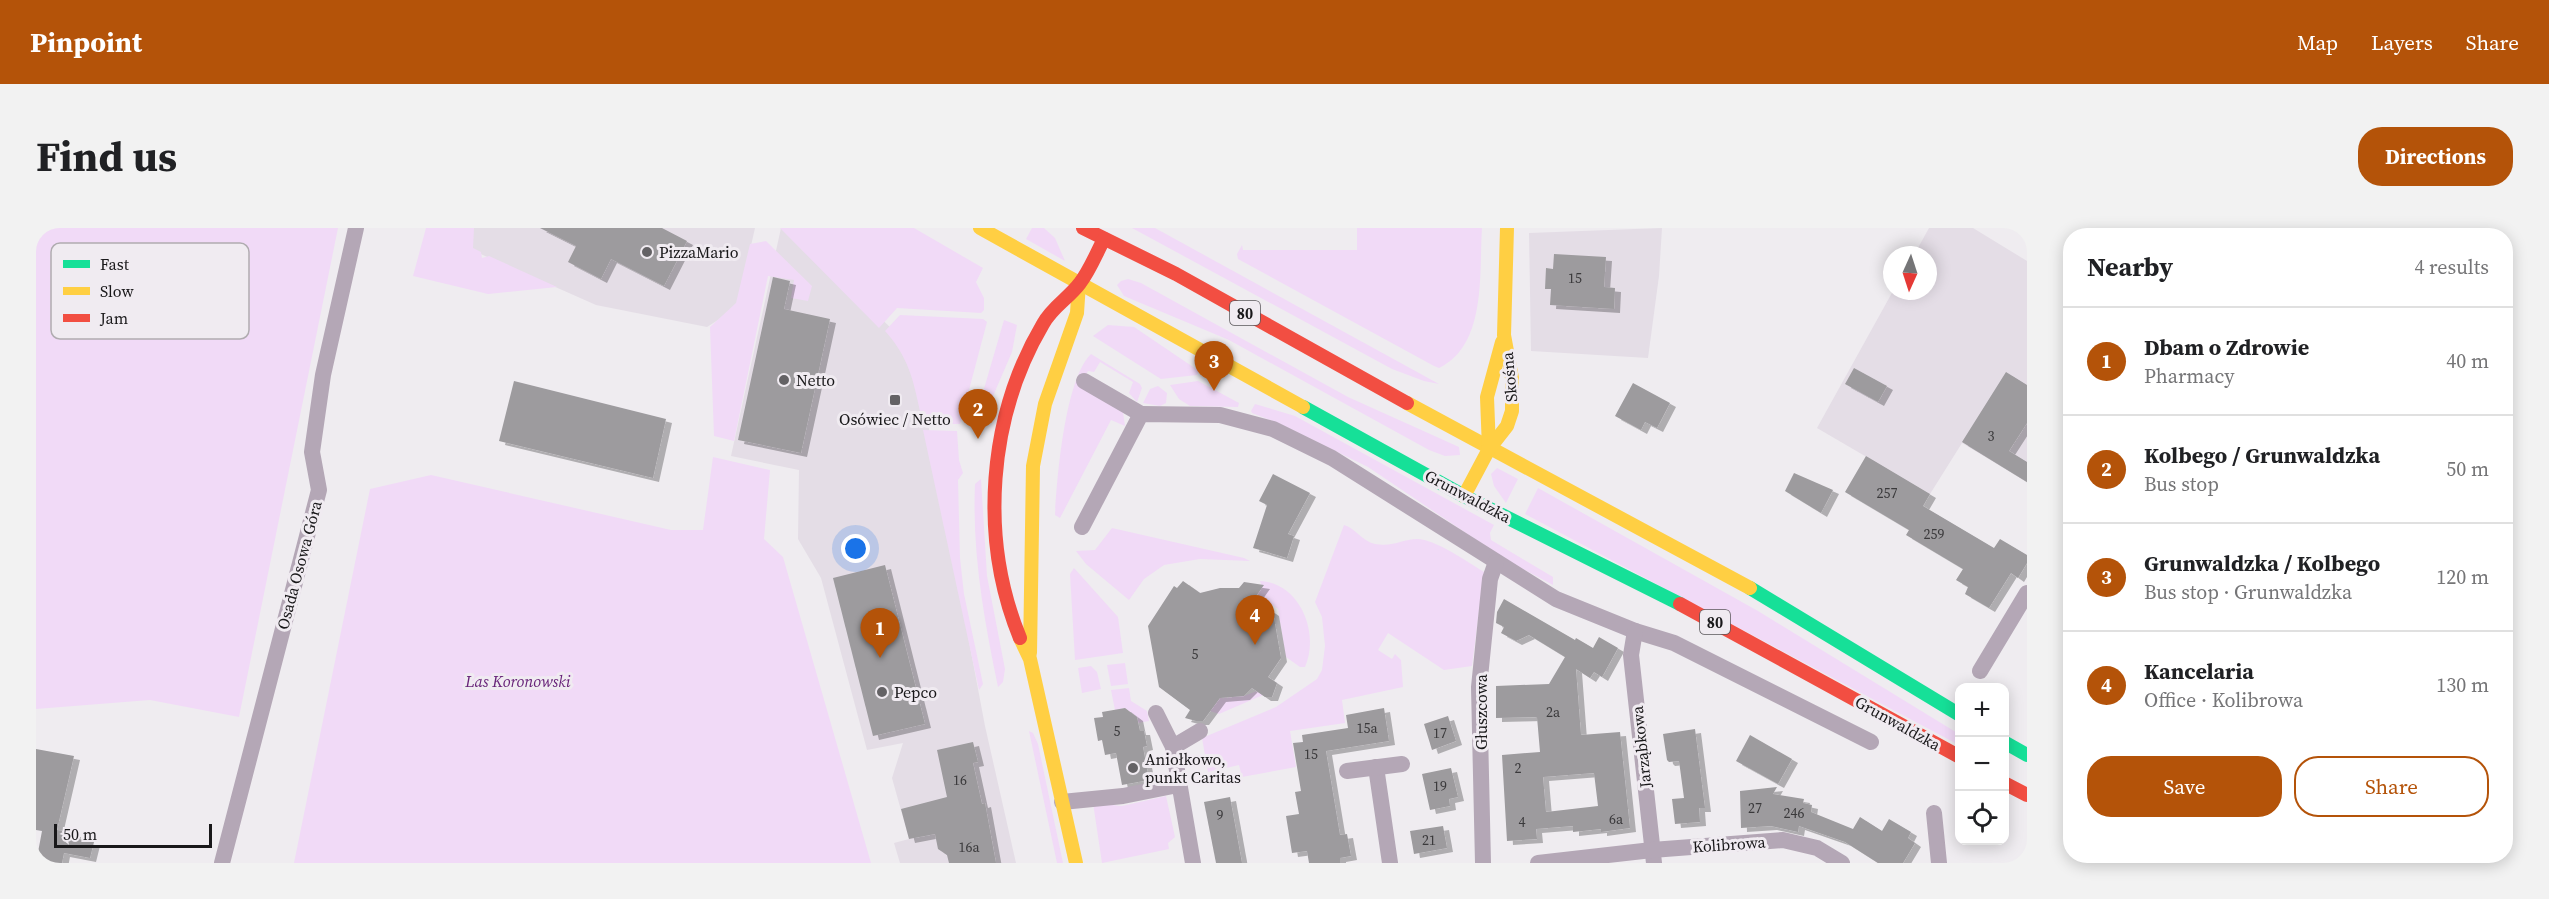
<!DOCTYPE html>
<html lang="en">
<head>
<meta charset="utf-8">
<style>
	:root { --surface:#fff; --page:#f2f2f2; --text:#202124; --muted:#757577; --line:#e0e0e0; --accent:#b45309 }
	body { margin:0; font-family:"Source Serif 4",serif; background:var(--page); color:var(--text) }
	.controls { position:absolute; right:18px; bottom:18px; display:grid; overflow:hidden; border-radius:12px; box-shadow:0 3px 15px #0003 }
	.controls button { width:54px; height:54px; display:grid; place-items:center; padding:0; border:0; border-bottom:2px solid var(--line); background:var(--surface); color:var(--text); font:30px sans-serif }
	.compass { position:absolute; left:1847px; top:18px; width:54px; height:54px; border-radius:50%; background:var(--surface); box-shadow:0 3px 15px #0003; rotate:183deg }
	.scale { position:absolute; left:18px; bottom:15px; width:158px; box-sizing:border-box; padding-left:6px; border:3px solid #19181a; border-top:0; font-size:16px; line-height:21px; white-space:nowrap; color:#19181a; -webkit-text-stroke:4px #f0ebf1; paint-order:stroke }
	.you { position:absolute; left:820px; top:321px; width:21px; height:21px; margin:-15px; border:4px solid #fff; border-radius:50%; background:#1a73e8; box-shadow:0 0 0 9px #1a73e833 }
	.badge { display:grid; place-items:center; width:39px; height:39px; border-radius:50%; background:var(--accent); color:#fff; font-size:20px; font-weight:700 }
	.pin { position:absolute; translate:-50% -50px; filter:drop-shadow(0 2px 3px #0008) }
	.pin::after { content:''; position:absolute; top:32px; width:21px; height:18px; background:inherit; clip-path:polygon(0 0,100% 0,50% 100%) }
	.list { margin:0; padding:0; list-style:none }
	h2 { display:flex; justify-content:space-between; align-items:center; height:78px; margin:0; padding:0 24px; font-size:26px }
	h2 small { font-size:20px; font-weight:400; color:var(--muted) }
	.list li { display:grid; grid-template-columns:39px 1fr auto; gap:18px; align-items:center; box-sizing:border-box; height:108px; padding:0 24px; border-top:2px solid var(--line) }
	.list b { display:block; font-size:22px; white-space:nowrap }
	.list p { margin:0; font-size:20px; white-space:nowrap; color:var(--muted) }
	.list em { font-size:20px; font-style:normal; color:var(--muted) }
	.actions { display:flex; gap:12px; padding:18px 24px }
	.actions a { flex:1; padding:14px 0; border:2px solid var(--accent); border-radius:24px; text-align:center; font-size:21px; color:var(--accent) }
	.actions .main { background:var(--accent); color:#fff }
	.icon { flex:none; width:33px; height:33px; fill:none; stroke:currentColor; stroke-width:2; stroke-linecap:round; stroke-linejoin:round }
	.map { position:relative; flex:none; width:1991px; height:635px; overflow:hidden; border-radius:24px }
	header { display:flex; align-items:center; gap:36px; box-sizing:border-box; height:84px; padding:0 30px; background:var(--accent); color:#fff }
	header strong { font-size:28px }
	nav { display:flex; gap:33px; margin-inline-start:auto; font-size:21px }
	.intro { display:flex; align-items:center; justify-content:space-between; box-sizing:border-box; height:144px; padding:0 36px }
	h1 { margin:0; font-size:42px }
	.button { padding:15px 27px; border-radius:24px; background:var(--accent); color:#fff; font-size:21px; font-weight:700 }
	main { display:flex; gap:36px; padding:0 36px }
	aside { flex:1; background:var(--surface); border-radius:24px; box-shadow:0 3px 15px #0003 }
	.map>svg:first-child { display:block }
	.built { fill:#e4dde6 }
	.green { fill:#f1daf7 }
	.building { fill:#9d9b9e; fill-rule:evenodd; filter:url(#shadow) }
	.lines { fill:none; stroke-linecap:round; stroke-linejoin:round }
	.street { stroke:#b4a7b6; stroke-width:16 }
	.fast { stroke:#16e098; stroke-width:14 }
	.slow { stroke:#ffcf43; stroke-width:14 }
	.jam { stroke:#f24e42; stroke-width:14 }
	.poi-dot { fill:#646265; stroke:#f0ebf1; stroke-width:2 }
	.labels { text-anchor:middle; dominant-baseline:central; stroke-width:6; stroke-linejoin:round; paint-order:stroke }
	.number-label { font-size:14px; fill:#3a393b }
	.shield { fill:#f0ebf1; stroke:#5a575a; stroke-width:1.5 }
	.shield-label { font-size:15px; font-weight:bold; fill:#19181a }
	.poi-label { font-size:16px; fill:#19181a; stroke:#f0ebf1; text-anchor:start }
	.street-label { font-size:16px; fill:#19181a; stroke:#f0ebf1 }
	.park-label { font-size:16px; font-style:italic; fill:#672278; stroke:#f0ebf1 }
	.key { fill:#f0ebf1; stroke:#b0acb0; stroke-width:1.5 }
	.key-label { font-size:16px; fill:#19181a }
</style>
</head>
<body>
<header>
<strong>Pinpoint</strong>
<nav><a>Map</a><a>Layers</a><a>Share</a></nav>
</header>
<div class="intro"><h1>Find us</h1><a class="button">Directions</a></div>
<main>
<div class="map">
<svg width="1991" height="635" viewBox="0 0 1991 635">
	<defs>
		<filter id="shadow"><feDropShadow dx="6" dy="4" stdDeviation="0" flood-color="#0004"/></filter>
	</defs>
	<rect width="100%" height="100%" fill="#efecf0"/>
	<g class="built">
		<polygon points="433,0 719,0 701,80 671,99 560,77 431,20"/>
		<polygon points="745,0 751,0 857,102 882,143 949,498 980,635 864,635 858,615 873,611 856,550 867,515 831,522 785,350 762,311 763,242 695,228"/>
		<polygon points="1626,0 1623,48 1612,130 1495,123 1493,5"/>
		<polygon points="1893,0 1937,0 1991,33 1991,254 1926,215 1894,266 1781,200 1857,63 1892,63 1892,27 1878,27"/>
	</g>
	<g class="green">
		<polygon points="0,0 302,0 203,489 114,472 0,481"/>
		<polygon points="390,0 438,0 437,20 445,24 446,30 453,28 521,59 452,66 377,48"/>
		<polygon points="744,0 878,0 947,40 940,54 948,70 948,82 945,85 861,80 843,100"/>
		<polygon points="996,0 1008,0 1019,10 1029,33 990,11"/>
		<polygon points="1096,0 1119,0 1403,156 1388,153 1356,141"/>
		<path d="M1321,0h125c-3,45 5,117 -43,140l-5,-2 -196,-107 -1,-5 5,-9 1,5h114z"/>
		<polygon points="730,13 776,58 772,73 755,70 758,52 732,48 698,213 678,208 674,99 700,75 714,16"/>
		<polygon points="1092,51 1105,55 1312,169 1423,219 1424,227 1409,228 1393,222 1193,112 1088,68 1081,57 1085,53"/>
		<path d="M864,87l83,4 4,3 -27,102h-37c-9,-38 -11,-63 -38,-93z"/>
		<polygon points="968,92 981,97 976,124 951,182 943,178"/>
		<polygon points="1072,97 1098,99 1163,143 1161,147 1125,151 1057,108"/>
		<path d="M1055,126l49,30 2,4 -5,14 -8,-9 4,-11 -33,-20 -6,10 -6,-1 -8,14 43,27 2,14 -14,-6 -51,98 -5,-3c2,-37 10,-136 36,-161z"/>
		<polygon points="1162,153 1203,175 1202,179 1154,178 1143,171 1134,157"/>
		<polygon points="1122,158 1131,165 1130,175 1124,178 1107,175 1114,161"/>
		<polygon points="1219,176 1259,188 1458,297 1454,305 1455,312 1517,349 1517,357 1470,332 1332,239 1242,195 1216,185 1215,183"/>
		<polygon points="887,202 921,203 923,232 927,245 922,252 924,330 928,366 947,456 943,462"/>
		<polygon points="677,229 734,242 728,311 747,329 835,635 258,635 334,261 395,247 635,302 667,302"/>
		<polygon points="1461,240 1482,251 1470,275 1458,258 1455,246"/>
		<path d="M945,251l6,97 18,93 -2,13 -5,5c-14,-68 -26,-133 -23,-203z"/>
		<polygon points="1502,260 1722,383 1923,506 1923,517 1489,286"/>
		<path d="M1308,297c11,3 18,16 31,19 19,3 28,-5 42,-5 18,0 51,23 67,33l-12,94 -28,4 -56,-37 -10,17 14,9 3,-5 6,6 2,27 -61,13 3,23 -55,8 6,36 -54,10 -3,-12 -31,7 -6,-34 74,-31 41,-28 5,-9 3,-24 -3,-29 -7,-15z"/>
		<polygon points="1076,300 1208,330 1214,333 1164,331 1128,337 1108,351 1093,372 1050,336 1040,323 1059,322"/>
		<polygon points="1038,340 1082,389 1087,425 1039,432 1034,346"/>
		<path d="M1224,353c40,2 60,52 45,86h-5l-14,-10 -8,-48 -21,-15 5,-7z"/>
		<polygon points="1089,435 1092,456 1075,458 1071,437"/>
		<polygon points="1055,438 1061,444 1065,461 1046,465 1042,440"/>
		<polygon points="1093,460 1095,473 1111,483 1113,493 1102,495 1101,489 1089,480 1079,482 1075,462"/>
		<polygon points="1221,463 1227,467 1183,486 1174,483 1185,467 1187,471 1191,466 1191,471 1194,466 1196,470 1198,465 1200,469 1203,465 1204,468 1207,464 1208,468"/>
		<polygon points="993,503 997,505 1002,516 1027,635 1021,635"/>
		<polygon points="1130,568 1139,609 1132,615 1133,621 1066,635 1057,575 1086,578"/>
	</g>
	<g class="building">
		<polygon points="504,0 626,0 651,13 628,58 575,31 565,51 532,34 540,18"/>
		<polygon points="1518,26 1570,29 1568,59 1579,60 1578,81 1514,77 1515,61 1509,61 1510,40 1517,41"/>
		<polygon points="737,49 754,53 748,81 794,91 765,225 702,212"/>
		<polygon points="1818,140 1851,158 1842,174 1809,156"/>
		<polygon points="1970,144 1991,157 1991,195 1973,223 1991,234 1991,254 1926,214"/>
		<polygon points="478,153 630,191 617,250 463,213"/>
		<polygon points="1597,155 1634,175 1621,200 1609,194 1605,202 1579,188"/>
		<polygon points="1830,228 1894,266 1887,278 1958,320 1964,311 1991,327 1991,335 1982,350 1975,345 1953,380 1929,366 1932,359 1920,352 1927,341 1870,307 1873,302 1809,264"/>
		<polygon points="1758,245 1797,262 1785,285 1749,263"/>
		<polygon points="1237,246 1274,265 1252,306 1258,308 1251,330 1217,320 1231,277 1223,273"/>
		<polygon points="849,337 889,496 837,508 797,350"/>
		<polygon points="1147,353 1164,365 1184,360 1203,360 1208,354 1228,357 1218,371 1237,384 1245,430 1232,449 1241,455 1236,469 1229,469 1216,460 1208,468 1184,470 1167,493 1160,493 1149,490 1154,482 1123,459 1112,398 1138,358 1141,360"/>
		<path d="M1468,371l71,41 1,-2 17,10 6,-11 19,11 -16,29 -8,-5 -4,6 -14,-9 5,66 39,-3 10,96 -29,4v-3l-28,3v-6l-37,3 1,10 -30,2 -5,-86 38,-3 -3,-35 -41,1v-32l53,-2 16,-27 -36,-22 -13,6 -15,-8 3,-6 -8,-4 1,-11zM1558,545l4,33 -52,6 -3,-35z"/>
		<polygon points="1089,480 1101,489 1104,503 1108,503 1111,518 1107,519 1113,552 1086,557 1080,525 1069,527 1066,512 1062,513 1058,490 1067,489 1066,484"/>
		<polygon points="1348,480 1353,513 1290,523 1304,607 1311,606 1315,628 1304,630 1304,635 1273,635 1271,623 1256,625 1250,588 1263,586 1259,564 1265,563 1257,515 1267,514 1266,507 1312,500 1310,487"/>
		<polygon points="1412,488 1420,513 1396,522 1388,496"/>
		<polygon points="1659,501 1669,580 1663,580 1664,594 1639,596 1636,571 1648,570 1643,533 1633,534 1631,532 1627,506"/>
		<polygon points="1714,507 1756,531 1742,556 1700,533"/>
		<polygon points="937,514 942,534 937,535 946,576 949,575 960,635 913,635 911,627 902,621 899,606 873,611 865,581 911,569 901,522"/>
		<polygon points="0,521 38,528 21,602 39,605 38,610 58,614 54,630 28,625 26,635 0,635 6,603 0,602"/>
		<polygon points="1415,540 1422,569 1413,571 1414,578 1394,582 1386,546"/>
		<polygon points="1741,559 1737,566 1768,571 1767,575 1776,577 1775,584 1817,601 1824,589 1846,603 1853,591 1875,604 1872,610 1879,615 1867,635 1842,635 1809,614 1763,598 1762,604 1735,598 1705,600 1704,563"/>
		<polygon points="1194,569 1206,635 1180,635 1168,574"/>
		<polygon points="1407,598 1411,620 1378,626 1374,603"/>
	</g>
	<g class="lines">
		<g class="street">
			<polyline points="1048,153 1105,186"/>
			<polyline points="1046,299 1105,186 1184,187 1237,201 1296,230 1520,371 1599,403 1638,415 1835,514"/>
			<polyline points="1599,403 1595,427 1618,635"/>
			<polyline points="1944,443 1991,365"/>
			<polyline points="1120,485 1137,519 1157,635"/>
			<polyline points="1137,519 1164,503"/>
			<polyline points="1340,539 1354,635"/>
			<polyline points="1311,543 1366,536"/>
			<polyline points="1026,574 1087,568 1142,557"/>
			<polyline points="1898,585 1903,635"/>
			<polyline points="186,635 283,262 276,224 287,147 320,0"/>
			<polyline points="1447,635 1443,459 1454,351 1460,334"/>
			<polyline points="1502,635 1616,622 1747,612 1781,620 1806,635"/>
		</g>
		<g class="fast">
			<polyline points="1267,179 1428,268 1644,376"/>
			<polyline points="1714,360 1924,487"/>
			<polyline points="1968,514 1991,527"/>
		</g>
		<g class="slow">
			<polyline points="944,0 1267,179"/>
			<polyline points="1371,175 1714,360"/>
			<polyline points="1453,221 1451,169 1466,114"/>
			<polyline points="1428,268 1453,221 1471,198 1476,183 1476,150 1468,107 1471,0"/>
			<polyline points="984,410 994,431 1040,635"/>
			<polyline points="994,425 997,238 1009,176 1041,85 1043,55"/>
		</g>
		<g class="jam">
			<polyline points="1047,0 1140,46 1371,175"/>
			<polyline points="1644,376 1924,529"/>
			<path d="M984,410c-41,-100 -32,-221 23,-314 9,-17 26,-26 37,-41 10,-13 16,-29 24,-44"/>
			<polyline points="1968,555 1991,567"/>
		</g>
	</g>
	<g class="poi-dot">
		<circle cx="611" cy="24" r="6"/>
		<circle cx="748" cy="152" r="6"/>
		<rect x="853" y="166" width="12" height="12" rx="3"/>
		<circle cx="846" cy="464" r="6"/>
		<circle cx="1097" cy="540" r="6"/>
	</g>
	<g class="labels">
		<g class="number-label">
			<text x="1539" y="50">15</text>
			<text x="1955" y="208">3</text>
			<text x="1851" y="265">257</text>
			<text x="1898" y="306">259</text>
			<text x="1159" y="426">5</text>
			<text x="1517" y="484">2a</text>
			<text x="1331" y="500">15a</text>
			<text x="1081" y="503">5</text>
			<text x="1404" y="505">17</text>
			<text x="1275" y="526">15</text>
			<text x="1482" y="540">2</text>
			<text x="924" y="552">16</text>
			<text x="1404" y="558">19</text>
			<text x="1719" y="580">27</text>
			<text x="1758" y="585">246</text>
			<text x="1184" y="587">9</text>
			<text x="1580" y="591">6a</text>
			<text x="1486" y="594">4</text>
			<text x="1393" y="612">21</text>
			<text x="933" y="619">16a</text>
		</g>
		<g class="shield">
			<rect x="1194" y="73" width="30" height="24" rx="4.5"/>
			<rect x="1664" y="382" width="30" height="24" rx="4.5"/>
		</g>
		<g class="shield-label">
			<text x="1209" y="85">80</text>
			<text x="1679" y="394">80</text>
		</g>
		<g class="poi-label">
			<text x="623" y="24">PizzaMario</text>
			<text x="760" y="152">Netto</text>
			<text x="859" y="191" text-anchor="middle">Osówiec / Netto</text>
			<text x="858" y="464">Pepco</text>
			<text x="1109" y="531">Aniołkowo,<tspan x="1109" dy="18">punkt Caritas</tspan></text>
		</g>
		<g class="street-label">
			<text transform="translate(1473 149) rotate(-95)">Skośna</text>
			<text transform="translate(1432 268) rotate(28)">Grunwaldzka</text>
			<text transform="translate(263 337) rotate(-75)">Osada Osowa Góra</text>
			<text transform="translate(1445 484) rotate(-90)">Głuszcowa</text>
			<text transform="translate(1862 495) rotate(29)">Grunwaldzka</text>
			<text transform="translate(1605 519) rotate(-96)">Jarząbkowa</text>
			<text transform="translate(1693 616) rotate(-4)">Kolibrowa</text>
		</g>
		<g class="park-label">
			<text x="482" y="453">Las Koronowski</text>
		</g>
	</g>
	<rect x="15" y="15" width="198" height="96" rx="9" class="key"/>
	<rect x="27" y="32" width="27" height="8" fill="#16e098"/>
	<rect x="27" y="59" width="27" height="8" fill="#ffcf43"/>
	<rect x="27" y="86" width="27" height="8" fill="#f24e42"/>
	<g class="key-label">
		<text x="64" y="42">Fast</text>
		<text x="64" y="69">Slow</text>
		<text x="64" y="96">Jam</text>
	</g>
</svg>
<div class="controls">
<button>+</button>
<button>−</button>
<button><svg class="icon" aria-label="locate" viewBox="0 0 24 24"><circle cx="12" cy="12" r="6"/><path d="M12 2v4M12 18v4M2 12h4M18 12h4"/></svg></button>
</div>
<svg class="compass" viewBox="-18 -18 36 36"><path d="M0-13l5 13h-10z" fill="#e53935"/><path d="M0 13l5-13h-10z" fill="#757577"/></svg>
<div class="scale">50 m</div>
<div class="you"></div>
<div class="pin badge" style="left:844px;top:430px">1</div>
<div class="pin badge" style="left:942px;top:211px">2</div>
<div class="pin badge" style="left:1178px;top:163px">3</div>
<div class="pin badge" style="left:1219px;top:417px">4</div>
</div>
<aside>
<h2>Nearby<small>4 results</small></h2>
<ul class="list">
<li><span class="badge">1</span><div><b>Dbam o Zdrowie</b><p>Pharmacy</p></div><em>40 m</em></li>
<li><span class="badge">2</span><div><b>Kolbego / Grunwaldzka</b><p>Bus stop</p></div><em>50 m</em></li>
<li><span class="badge">3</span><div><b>Grunwaldzka / Kolbego</b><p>Bus stop · Grunwaldzka</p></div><em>120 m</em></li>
<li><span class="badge">4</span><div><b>Kancelaria</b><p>Office · Kolibrowa</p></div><em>130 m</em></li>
</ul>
<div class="actions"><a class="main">Save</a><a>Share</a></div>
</aside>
</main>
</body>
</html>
